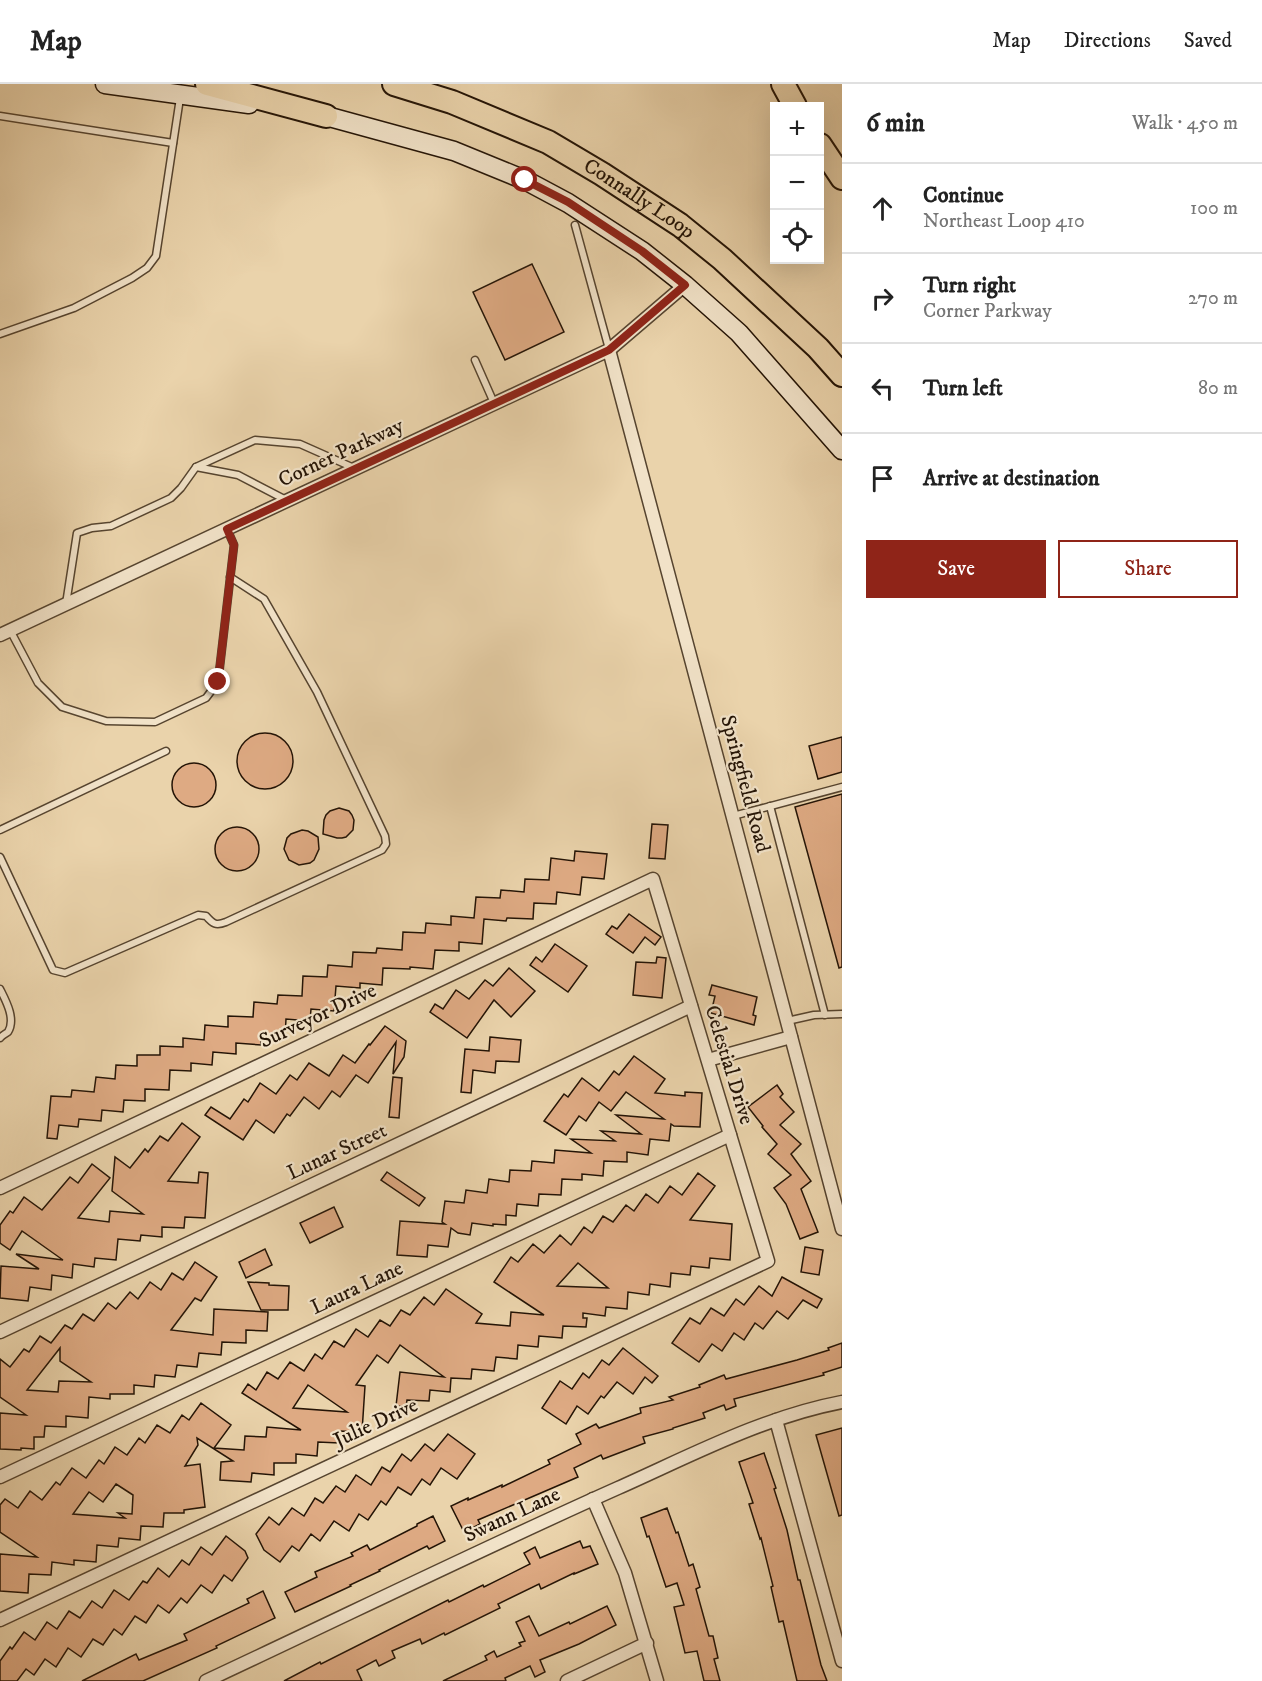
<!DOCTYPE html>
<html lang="en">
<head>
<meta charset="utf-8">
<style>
	:root { --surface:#fff; --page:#f6f6f6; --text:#222; --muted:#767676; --line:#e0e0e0; --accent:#8f2418 }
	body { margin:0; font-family:"IM FELL DW Pica",serif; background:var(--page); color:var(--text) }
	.controls { position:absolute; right:18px; top:18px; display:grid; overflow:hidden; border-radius:0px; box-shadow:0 6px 24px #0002 }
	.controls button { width:54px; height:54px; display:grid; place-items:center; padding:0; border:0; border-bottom:2px solid var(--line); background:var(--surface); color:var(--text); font:30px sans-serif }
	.stop { position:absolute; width:18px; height:18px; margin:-14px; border:4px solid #8f2418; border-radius:50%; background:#fff }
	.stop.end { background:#8f2418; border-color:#fff; box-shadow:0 2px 6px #0008 }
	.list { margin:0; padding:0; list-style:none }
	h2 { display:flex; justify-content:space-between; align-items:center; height:78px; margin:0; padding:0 24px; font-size:26px }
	h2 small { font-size:20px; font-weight:400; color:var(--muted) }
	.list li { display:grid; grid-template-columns:39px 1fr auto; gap:18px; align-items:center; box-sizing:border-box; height:90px; padding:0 24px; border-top:2px solid var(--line) }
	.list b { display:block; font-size:22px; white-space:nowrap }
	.list p { margin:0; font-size:20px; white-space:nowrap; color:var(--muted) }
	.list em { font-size:20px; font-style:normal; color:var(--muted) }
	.actions { display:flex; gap:12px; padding:18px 24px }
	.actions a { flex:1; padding:14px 0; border:2px solid var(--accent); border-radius:0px; text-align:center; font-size:21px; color:var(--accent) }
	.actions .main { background:var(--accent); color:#fff }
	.icon { flex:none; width:33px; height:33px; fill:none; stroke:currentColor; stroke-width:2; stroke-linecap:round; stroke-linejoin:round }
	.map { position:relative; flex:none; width:842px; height:1597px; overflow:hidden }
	header { display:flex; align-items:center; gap:36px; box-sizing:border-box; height:84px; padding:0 30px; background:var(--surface); border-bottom:2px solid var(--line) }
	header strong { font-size:28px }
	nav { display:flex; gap:33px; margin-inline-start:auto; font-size:21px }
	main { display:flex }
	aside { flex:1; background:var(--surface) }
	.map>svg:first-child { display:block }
	.building { fill:#deaa83; stroke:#241406; stroke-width:1.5; fill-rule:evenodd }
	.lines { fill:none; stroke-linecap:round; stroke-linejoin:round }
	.service-casing { stroke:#56442f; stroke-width:9 }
	.minor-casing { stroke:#56442f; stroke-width:15 }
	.secondary-casing { stroke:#241406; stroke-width:21 }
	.motorway-casing { stroke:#241406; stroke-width:26 }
	.service { stroke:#f1e2c8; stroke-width:6 }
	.minor { stroke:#f1e2c8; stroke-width:12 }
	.secondary { stroke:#f1e2c8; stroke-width:18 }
	.motorway { stroke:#ead3ab; stroke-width:22 }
	.route { stroke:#8f2418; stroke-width:8 }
	.labels { text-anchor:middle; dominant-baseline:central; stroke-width:4.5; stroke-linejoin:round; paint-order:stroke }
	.street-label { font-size:21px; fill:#241406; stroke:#f1e2c8 }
</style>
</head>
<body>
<header>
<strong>Map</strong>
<nav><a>Map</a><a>Directions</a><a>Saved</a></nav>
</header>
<main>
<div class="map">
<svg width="842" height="1597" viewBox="0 0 842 1597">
	<rect width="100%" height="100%" fill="#ead3ab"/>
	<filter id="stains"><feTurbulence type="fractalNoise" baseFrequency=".00333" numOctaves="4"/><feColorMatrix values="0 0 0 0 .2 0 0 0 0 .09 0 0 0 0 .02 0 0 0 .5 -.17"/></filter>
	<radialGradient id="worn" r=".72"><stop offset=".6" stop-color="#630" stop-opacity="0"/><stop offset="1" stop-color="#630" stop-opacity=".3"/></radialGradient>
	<g class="building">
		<polygon points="532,180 564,248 505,276 473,208"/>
		<circle cx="265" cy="677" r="28"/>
		<polygon points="842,653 842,688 818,695 809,662"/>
		<circle cx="194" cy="701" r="22"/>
		<polygon points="842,710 842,883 839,884 795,723"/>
		<polygon points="339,724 349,727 352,731 354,736 353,746 346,753 342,754 337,754 323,750 324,736 326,731 330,727"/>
		<polygon points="652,740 668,741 665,775 649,774"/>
		<circle cx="237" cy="765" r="22"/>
		<polygon points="302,746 308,747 318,753 319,765 314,776 310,779 299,781 289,776 284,765 287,754 291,750"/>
		<polygon points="575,767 607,770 604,795 582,793 580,811 557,808 556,820 534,819 533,835 507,834 506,837 484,835 482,860 459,858 459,867 435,866 433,885 410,883 410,885 383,884 382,901 360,899 360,904 336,902 334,927 311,925 310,937 286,935 285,954 261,952 261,961 236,959 236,970 213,968 212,981 191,979 191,987 170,986 169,1006 145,1005 145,1017 124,1016 123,1028 102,1026 101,1037 79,1035 78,1043 59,1041 57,1055 47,1054 51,1012 71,1013 72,1006 94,1008 96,993 115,995 116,981 137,982 137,971 160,971 160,962 183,963 183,954 204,956 205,941 228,943 228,932 253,933 254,918 277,920 278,911 302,912 303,892 327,893 328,881 352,883 353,868 376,869 377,864 402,866 403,848 425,849 426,839 451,841 451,832 474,834 476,813 500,814 501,806 524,808 525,795 549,796 551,774 574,777"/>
		<polygon points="629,830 661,853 655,861 645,853 633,869 606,850 612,842 617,845"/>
		<polygon points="555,860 587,882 568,908 530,881 536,873 542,878"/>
		<polygon points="657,873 666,874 662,914 633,911 636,878 656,879"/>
		<polygon points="509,884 535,907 511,933 494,916 467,954 430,928 435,920 443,925 456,906 469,915 485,896 493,902"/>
		<polygon points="712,901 757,913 753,931 756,932 754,941 711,929 715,912 709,911"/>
		<polygon points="385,942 406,957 404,973 393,990 396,958 368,999 356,991 340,1013 332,1007 319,1025 304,1013 290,1032 287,1030 274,1049 256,1036 243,1056 205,1031 211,1023 230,1035 244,1015 248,1018 260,999 276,1010 290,991 297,996 309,979 329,992 343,971 355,979 369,960 370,961"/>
		<polygon points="490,953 521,956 519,978 496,977 495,989 473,986 471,1009 461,1008 465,965 489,967"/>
		<polygon points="634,972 665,995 655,1009 685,1012 685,1008 702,1009 700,1043 674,1042 671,1040 669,1057 650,1055 648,1071 627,1068 627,1078 604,1077 603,1092 582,1090 582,1096 562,1095 561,1111 539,1110 538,1122 517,1120 516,1132 506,1131 506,1141 493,1140 493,1142 472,1139 470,1151 458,1149 451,1144 448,1163 428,1161 427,1173 397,1171 400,1137 445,1140 442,1138 445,1117 464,1119 466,1106 487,1109 489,1095 509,1098 510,1086 531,1087 532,1077 554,1079 555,1066 591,1069 571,1055 615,1057 601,1047 641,1050 616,1031 664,1035 626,1008 611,1027 599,1018 586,1037 579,1032 566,1051 544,1037 564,1010 568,1013 582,994 599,1007 614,987 619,991"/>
		<polygon points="393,993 402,994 399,1034 389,1033"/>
		<polygon points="777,1001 783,1010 780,1013 794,1028 780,1041 801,1060 791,1070 811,1097 801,1105 818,1148 800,1155 786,1120 774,1104 791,1091 768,1070 777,1060 762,1043 763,1042 748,1023"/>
		<polygon points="182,1039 200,1053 168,1097 198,1099 199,1088 208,1089 205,1134 185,1133 184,1144 162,1143 162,1153 141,1151 140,1157 118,1155 116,1176 95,1174 94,1183 73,1180 72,1194 52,1191 51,1206 30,1203 28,1217 0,1214 1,1182 39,1185 16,1170 63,1176 22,1147 10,1166 0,1159 0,1141 10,1127 13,1129 24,1113 42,1126 70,1093 78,1099 92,1080 110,1094 78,1134 109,1138 110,1127 143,1130 112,1107 115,1073 130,1084 145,1065 148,1068 160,1052 168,1057"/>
		<polygon points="387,1088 425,1114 419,1122 381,1096"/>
		<path d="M698,1089l17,13 -25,34 42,4 -2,36 -20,-2 -1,10 -18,-2 -1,9 -19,-2 -1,14 -20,-3 -1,11 -21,-3 -1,17 -21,-2 -1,9 -22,-3v5h4l-1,9 -23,-1 -1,12 -23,-2 -1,11 -20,-2 -1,14 -21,-2 -2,14 -22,-2 -1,10 -20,-1 -1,14 -20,-2 -1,11 -22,-1 -1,7 -10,-1 4,-34 44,5 -44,-32 -12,18 -11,-8 -21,30 9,1 -3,46 -22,-1 -1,12 -21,-1 -1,14 -21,-2v9h-22v12l-22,-2 -1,9 -31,-2 1,-18 12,-1 -36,-23 1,7 -13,21 15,-2 5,43 -21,3v3h-20l-1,14 -22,-1 -1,14 -21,-2 -1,9 -21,-2 -1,17 -22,-2v5l-22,-3 -1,13 -22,-1 -1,19 -28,-2v-37l37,3 -37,-25v-27l5,-6 13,9 12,-17 12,9 14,-18 4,3 12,-17 14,10 13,-18 5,4 11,-17 12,8 12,-17 6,5 12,-18 13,8 12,-18 7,5 12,-17 30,22 -17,23 30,2 1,-14 21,1 1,-10 34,3 -59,-37 6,-9 8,6 11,-18 11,7 12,-17 14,9 11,-17 7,5 12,-18 10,6 12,-18 12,8 12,-17 10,6 11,-16 9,5 14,-18 10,8 12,-16 36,25 -6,9 34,3 1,-14 33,3 -50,-33 17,-25 7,5 15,-18 11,9 16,-18 11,10 13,-18 8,6 11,-17 10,6 13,-17 8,6 12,-17 12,9 12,-17 12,9zM578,1179l30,25 -51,-2zM308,1301l39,27 -54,-4zM116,1400l17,11 -1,19 -14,-1 7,5 -52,-4 16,-22 14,10z"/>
		<polygon points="334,1123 343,1143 310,1159 300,1139"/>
		<polygon points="805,1163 823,1166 819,1191 801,1188"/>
		<polygon points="265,1165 272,1181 246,1194 239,1178"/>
		<path d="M195,1178l22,15 -16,24 -6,-3 -24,32 42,5 1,-26 54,3 -1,19 -21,-1v13l-24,-1 -1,13 -22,-2 -2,14 -20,-2 -2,12 -20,-2 -1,12 -20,-2v9h-24v5l-21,-2 -1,21 -22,-2v11l-21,-1 -1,11h-10v12l-13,-1v2l-21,-1v-36l26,2 -26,-18v-38l10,8 14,-18 5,3 11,-16 11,7 14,-18 7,4 11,-15 11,7 14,-18 8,6 14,-17 8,7 12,-17 11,8 11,-17 11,7zM60,1264v13l31,21 -32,-1 -1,11 -31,-2z"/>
		<polygon points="782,1193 822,1215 817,1224 803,1216 788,1235 777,1227 763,1245 755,1239 744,1256 734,1249 722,1267 712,1260 699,1278 672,1259 690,1234 700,1240 711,1224 724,1232 736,1215 744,1221 759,1202 772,1212"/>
		<polygon points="248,1198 269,1199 269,1201 289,1202 288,1226 261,1226"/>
		<polygon points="842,1259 842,1283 823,1289 824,1291 734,1315 736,1322 726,1326 724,1321 703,1329 705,1334 673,1344 673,1345 643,1353 645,1359 603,1375 601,1371 574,1384 578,1393 478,1436 480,1440 464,1448 451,1422 468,1414 468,1416 502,1401 502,1403 550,1380 548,1376 581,1360 576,1350 596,1340 599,1344 641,1329 640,1324 673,1316 669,1313 700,1303 699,1301 724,1291 726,1295 797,1276 829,1266 828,1264"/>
		<polygon points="623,1264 658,1292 652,1299 645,1293 633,1310 617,1298 604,1314 601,1312 588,1330 577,1322 566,1340 542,1324 560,1297 572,1305 583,1289 589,1294 602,1276 609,1281"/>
		<polygon points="842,1344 842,1431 839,1432 816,1351"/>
		<polygon points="448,1350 475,1370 457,1395 441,1384 430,1401 422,1395 411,1411 398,1403 386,1421 381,1417 368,1436 359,1430 349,1447 334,1437 320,1457 311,1450 299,1467 292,1462 280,1478 264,1466 256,1450 269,1433 279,1441 292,1424 304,1432 315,1414 323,1419 336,1402 345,1408 356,1391 371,1401 382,1383 390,1388 402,1370 411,1377 425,1360 434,1367"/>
		<polygon points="764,1369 776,1404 774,1405 787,1446 798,1496 800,1496 821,1581 827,1597 797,1597 783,1537 779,1538 771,1503 773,1502 761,1454 760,1455 749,1420 753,1419 739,1378"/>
		<polygon points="667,1424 676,1449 678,1448 689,1482 693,1480 700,1503 696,1505 709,1552 713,1552 718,1574 714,1575 720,1597 704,1597 697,1567 685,1569 674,1523 684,1521 677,1499 666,1503 649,1452 647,1453 641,1434"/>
		<polygon points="433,1432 445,1457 429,1465 427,1462 379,1486 380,1487 350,1501 351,1502 295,1528 285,1508 317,1493 315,1488 353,1472 351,1469 367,1461 370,1466 417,1442 417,1440"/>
		<polygon points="226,1452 245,1467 248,1474 232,1497 224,1491 212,1509 201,1501 187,1519 181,1514 169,1529 158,1521 146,1539 135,1532 122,1551 114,1545 103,1561 93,1555 81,1573 68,1564 56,1583 45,1575 34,1591 26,1585 17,1597 0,1597 0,1577 10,1563 12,1565 24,1548 35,1556 47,1538 57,1545 69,1527 80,1534 92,1517 102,1524 114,1506 129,1516 143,1497 147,1499 158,1484 169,1493 182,1476 189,1481 201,1463 212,1471"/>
		<polygon points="580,1457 583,1464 590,1462 598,1480 574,1490 574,1489 541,1505 539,1500 498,1520 500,1524 445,1551 444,1549 422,1560 420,1555 392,1567 395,1574 379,1582 376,1576 357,1586 362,1597 284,1597 320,1578 321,1580 448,1516 449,1518 483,1501 484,1503 530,1480 524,1469 535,1463 540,1474"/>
		<polygon points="263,1507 275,1534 216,1562 217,1564 143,1597 82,1597 136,1570 139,1576 187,1556 184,1550 249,1519 247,1515"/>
		<polygon points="607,1522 616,1541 579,1560 540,1576 545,1588 535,1593 530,1582 505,1594 506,1597 443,1597 487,1576 485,1572 494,1567 497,1573 521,1562 519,1559 525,1557 516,1538 529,1532 539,1552 569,1538 570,1540"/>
	</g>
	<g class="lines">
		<g class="service-casing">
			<g id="service">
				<polyline points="0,32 173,59"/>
				<polyline points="575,141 609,265"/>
				<polyline points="0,250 74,224 132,194 147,184 156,172 180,14"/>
				<polyline points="475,276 494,319"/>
				<polyline points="196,383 238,391 286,416"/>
				<polyline points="66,520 77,449 92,444 111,442 171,414 181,404 196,383 255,356 300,360 354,384"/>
				<polyline points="10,546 38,599 62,623 106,637 155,638 206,614 218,598 234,461 227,445"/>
				<polyline points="770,722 825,931"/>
				<polyline points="733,732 842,703"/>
				<polyline points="0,746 166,667"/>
				<path d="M0,773l53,113 12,3 133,-58 8,1c7,8 10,10 20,6l156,-72 4,-6 -1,-8 -68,-144 -53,-93 -34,-22"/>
				<path d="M0,905c6,12 16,30 8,43 0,0 -8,5 -8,6"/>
				<polyline points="787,937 814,931 842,930"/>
			</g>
		</g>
		<g class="minor-casing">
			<g id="minor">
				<polyline points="609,266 842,1145"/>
				<polyline points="0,551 609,266 685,201"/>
				<polyline points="708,976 791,953"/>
				<polyline points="0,1104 653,795 768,1177 0,1536"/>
				<polyline points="0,1248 691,922"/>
				<polyline points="776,1336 842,1577"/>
				<polyline points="0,1393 730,1051"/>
				<polyline points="593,1415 625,1489 657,1597"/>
				<path d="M206,1597c137,-64 273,-131 412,-193 72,-32 145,-71 224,-86"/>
				<polyline points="567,1597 647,1559"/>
			</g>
		</g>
		<g class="secondary-casing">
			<g id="secondary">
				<polyline points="105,0 249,20"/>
				<polyline points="315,30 326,32 454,67 525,96 568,119 642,167 685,201 739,249 842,366"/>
			</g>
		</g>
		<g class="motorway-casing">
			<g id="motorway">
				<polyline points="207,0 326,32"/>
				<path id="s1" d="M394,0l58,18 96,40 54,32 78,51 42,34 96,89 24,27"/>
				<polyline points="783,0 795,22"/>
				<polyline points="820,61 842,94"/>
			</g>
		</g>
		<use href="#service" class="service"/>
		<use href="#minor" class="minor"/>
		<use href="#secondary" class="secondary"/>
		<use href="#motorway" class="motorway"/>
	</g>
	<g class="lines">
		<polyline class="route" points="218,598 234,461 227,445 609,266 685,201 642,167 568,118 525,96"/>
	</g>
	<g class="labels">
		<g class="street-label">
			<text stroke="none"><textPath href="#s1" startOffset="272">Connally Loop</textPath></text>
			<text transform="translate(341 369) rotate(-25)">Corner Parkway</text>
			<text transform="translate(745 700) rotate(75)">Springfield Road</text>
			<text transform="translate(318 932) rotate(-25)">Surveyor Drive</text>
			<text transform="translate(729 981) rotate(73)">Celestial Drive</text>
			<text transform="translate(337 1068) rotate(-25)">Lunar Street</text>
			<text transform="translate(357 1204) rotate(-25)">Laura Lane</text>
			<text transform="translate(376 1339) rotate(-25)">Julie Drive</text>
			<text transform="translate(512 1431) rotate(-25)">Swann Lane</text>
		</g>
	</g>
	<rect width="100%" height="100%" filter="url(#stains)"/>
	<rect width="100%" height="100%" fill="url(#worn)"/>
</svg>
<div class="controls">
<button>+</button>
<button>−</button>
<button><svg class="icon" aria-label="locate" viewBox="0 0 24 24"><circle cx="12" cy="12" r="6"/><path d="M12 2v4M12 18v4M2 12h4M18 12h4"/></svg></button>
</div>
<div class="stop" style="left:525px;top:96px"></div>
<div class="stop end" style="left:218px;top:598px"></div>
</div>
<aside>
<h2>6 min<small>Walk · 450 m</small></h2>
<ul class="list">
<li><svg class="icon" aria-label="ahead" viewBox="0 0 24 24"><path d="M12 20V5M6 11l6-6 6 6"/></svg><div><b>Continue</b><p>Northeast Loop 410</p></div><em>100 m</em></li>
<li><svg class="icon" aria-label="right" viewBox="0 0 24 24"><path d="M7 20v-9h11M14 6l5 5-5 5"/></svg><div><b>Turn right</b><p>Corner Parkway</p></div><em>270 m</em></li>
<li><svg class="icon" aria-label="left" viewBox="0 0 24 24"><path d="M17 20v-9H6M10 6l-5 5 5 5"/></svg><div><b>Turn left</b></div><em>80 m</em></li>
<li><svg class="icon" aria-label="arrive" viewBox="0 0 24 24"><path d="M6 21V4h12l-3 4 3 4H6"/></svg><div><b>Arrive at destination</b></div></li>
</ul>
<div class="actions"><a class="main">Save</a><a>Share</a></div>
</aside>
</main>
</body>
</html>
